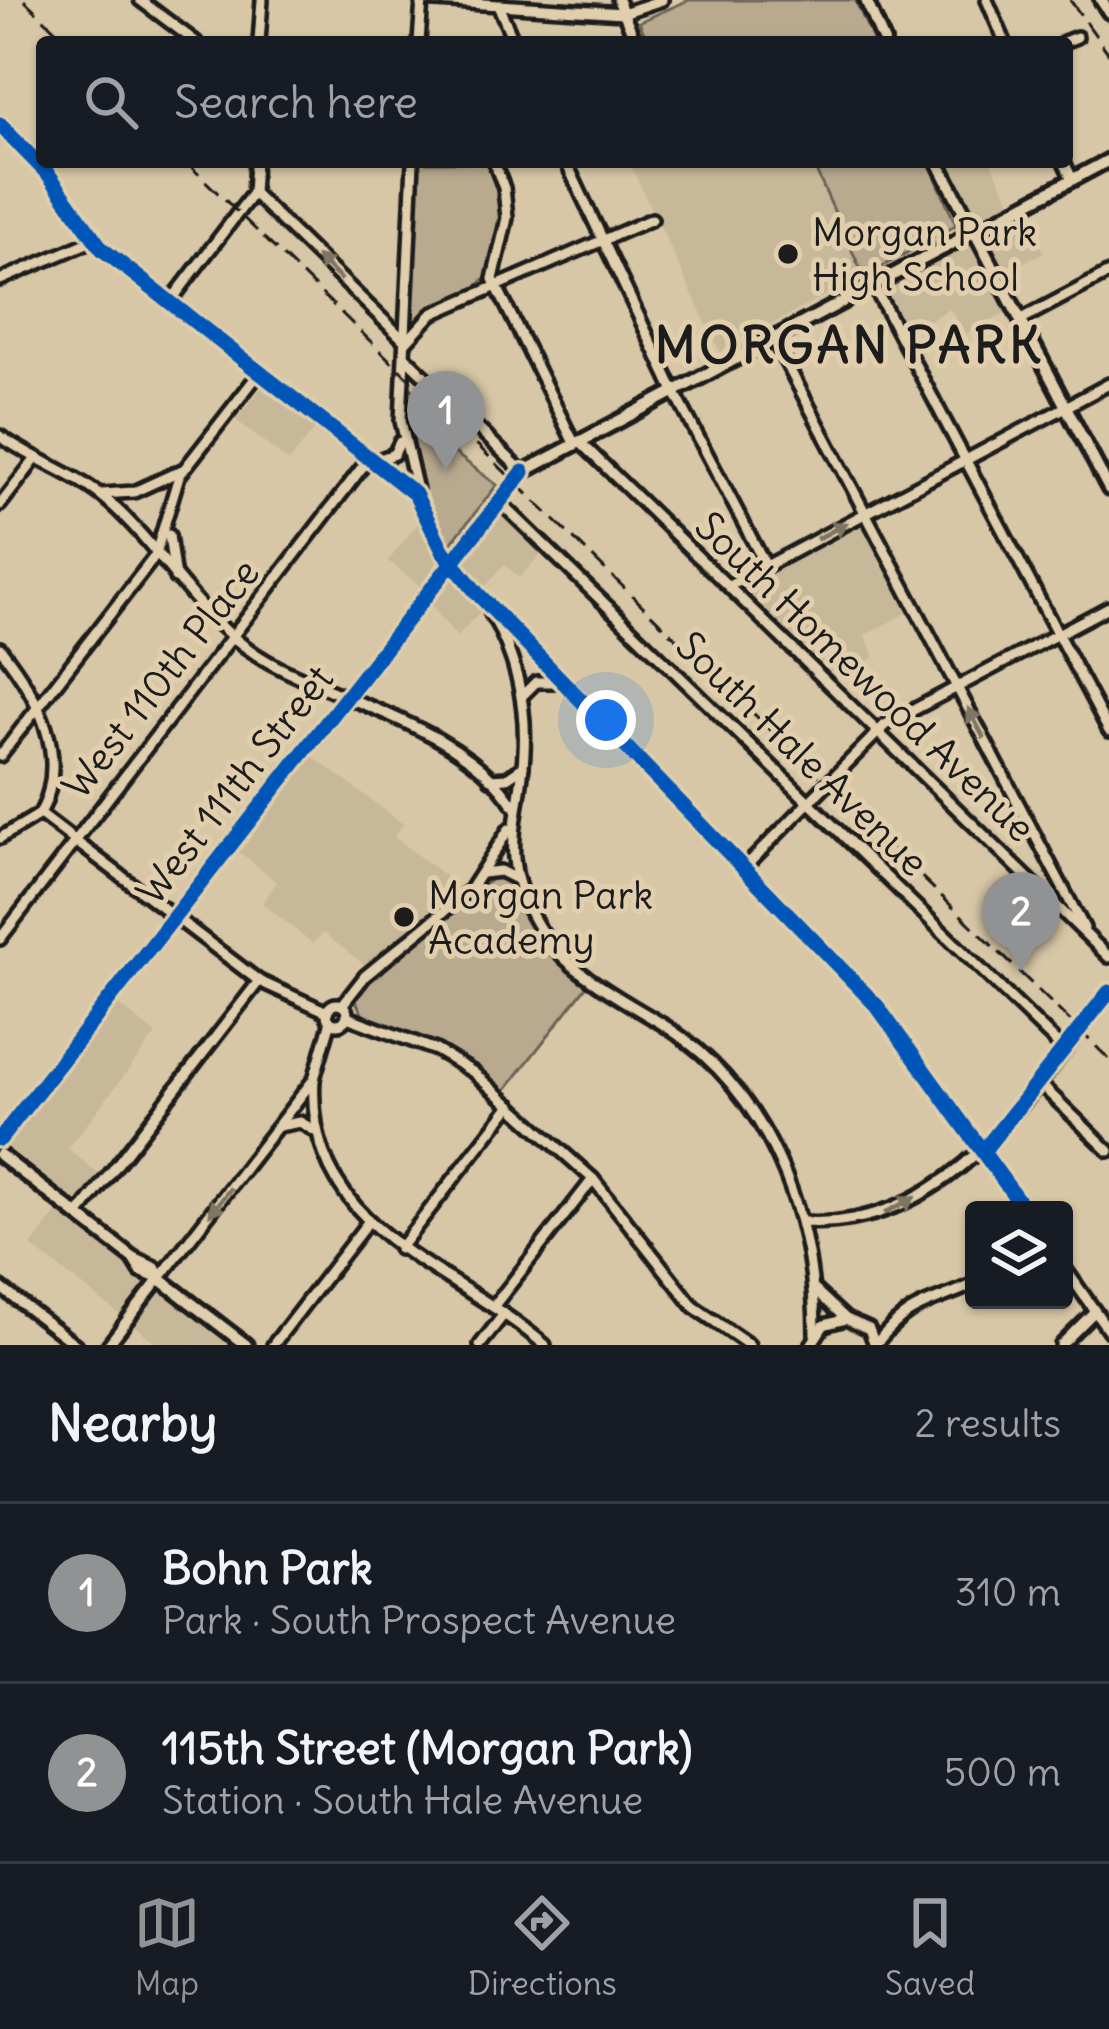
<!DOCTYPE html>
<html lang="en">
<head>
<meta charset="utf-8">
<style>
	:root { --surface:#171b24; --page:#242831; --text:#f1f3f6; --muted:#9ea1a6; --line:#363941; --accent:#919294 }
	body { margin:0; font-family:Delius,sans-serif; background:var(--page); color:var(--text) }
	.controls { position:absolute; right:36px; bottom:36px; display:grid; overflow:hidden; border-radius:12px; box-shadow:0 3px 9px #0004 }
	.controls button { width:108px; height:108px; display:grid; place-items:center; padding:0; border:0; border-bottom:3px solid var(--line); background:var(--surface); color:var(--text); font:60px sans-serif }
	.you { position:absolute; left:606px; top:720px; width:42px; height:42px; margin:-30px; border:9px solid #fff; border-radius:50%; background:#1a73e8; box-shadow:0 0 0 18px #1a73e833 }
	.badge { display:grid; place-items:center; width:78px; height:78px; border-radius:50%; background:var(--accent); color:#fff; font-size:39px; font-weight:700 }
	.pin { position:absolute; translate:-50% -99px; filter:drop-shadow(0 3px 6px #0008) }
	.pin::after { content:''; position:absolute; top:63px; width:42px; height:36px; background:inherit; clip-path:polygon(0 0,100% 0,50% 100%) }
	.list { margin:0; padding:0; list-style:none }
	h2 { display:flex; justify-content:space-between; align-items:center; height:156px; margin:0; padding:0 48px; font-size:51px }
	h2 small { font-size:39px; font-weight:400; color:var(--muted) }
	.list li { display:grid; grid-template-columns:78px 1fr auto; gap:36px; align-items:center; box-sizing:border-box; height:180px; padding:0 48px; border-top:3px solid var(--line) }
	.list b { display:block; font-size:45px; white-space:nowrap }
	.list p { margin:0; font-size:39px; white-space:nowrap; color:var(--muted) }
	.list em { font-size:39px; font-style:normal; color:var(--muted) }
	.icon { flex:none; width:66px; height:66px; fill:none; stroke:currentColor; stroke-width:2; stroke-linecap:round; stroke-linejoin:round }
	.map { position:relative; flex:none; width:1109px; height:1345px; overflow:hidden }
	.search { position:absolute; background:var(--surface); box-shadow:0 3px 9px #0004; left:36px; right:36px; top:36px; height:132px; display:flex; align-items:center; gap:30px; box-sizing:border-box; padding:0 42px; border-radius:12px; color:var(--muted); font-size:45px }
	.sheet { height:516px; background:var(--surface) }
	nav { display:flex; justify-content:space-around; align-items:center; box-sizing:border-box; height:168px; border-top:3px solid var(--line); background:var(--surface); font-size:33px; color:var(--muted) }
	nav a { display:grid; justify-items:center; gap:6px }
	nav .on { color:var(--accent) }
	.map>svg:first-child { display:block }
	.built { fill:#c8b89a }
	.green { fill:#b9aa8f; stroke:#6a6356; stroke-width:3 }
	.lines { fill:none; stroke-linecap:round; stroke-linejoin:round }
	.minor-casing { stroke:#1c1c1c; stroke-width:18 }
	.major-casing { stroke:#1c1c1c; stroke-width:20 }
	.minor { stroke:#e0ceac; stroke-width:9 }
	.major { stroke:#e0ceac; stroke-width:10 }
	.rail { stroke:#1c1c1c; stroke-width:3; stroke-dasharray:18 9; stroke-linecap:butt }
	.cycleway-casing { stroke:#e0ceac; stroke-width:22 }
	.cycleway { stroke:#0057b8; stroke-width:15 }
	.oneway { fill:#7e7564 }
	.poi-dot { fill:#1c1c1c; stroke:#e0ceac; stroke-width:4.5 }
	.labels { text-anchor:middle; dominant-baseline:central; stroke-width:10; stroke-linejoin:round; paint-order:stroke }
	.poi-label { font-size:39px; fill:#1c1c1c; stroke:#e0ceac; text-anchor:start }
	.street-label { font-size:39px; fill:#1c1c1c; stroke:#e0ceac }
	.district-label { font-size:51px; font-weight:bold; letter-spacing:3px; fill:#1c1c1c; stroke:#e0ceac }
</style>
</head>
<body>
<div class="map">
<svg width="1109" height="1345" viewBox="0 0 1109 1345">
	<rect width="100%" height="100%" fill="#d8c7a6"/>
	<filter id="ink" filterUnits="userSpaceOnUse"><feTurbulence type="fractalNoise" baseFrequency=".00833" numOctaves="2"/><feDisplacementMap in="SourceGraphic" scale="24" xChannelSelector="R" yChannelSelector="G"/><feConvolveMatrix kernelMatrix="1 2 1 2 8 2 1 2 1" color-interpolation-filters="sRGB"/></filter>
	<g filter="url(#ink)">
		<g class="built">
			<polygon points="629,162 929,162 956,225 720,352"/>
			<polygon points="944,162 991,162 1012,204 975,222"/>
			<polygon points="1022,214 1044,252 998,276 1014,308 964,335 950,309 900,335 878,292"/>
			<polygon points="261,388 315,429 289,462 236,420"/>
			<polygon points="501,508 544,551 519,578 504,564 479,595 485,606 457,637 429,602"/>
			<polygon points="429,509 450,545 420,586 388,561"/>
			<polygon points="862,526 907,613 865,635 875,657 836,676 744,588"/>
			<polygon points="311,755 403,824 394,837 470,895 482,882 513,884 542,940 589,983 504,1092 455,1055 370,1022 356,1008 355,999 375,973 323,933 313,944 262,903 277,882 238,851"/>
			<polygon points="118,1004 156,1034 68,1149 105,1179 83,1206 6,1146"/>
			<polygon points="57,1212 228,1345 159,1345 31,1246"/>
		</g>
		<g class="green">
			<polygon points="689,0 855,0 874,42 648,42 639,22"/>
			<path d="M418,162h70c18,35 24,95 -11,124 -20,16 -45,21 -65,39z"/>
			<polygon points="812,162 929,162 956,225 864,277"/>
			<path d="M406,383l18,18 -8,9 20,29 61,46 -47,60 -8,-6c-24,-53 -37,-98 -36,-156z"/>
			<polygon points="495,876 511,881 542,940 589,983 504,1092 455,1055 365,1020 355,999 368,980"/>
		</g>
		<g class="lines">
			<g class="minor-casing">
				<g id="minor">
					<polyline points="140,0 196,42"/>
					<polyline points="420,0 623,13 662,0"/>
					<polyline points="618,0 636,42"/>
					<polyline points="987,0 1005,42"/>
					<polyline points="499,7 514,42"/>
					<polyline points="259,42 262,0"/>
					<polyline points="419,42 422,0"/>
					<polyline points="1064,42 1077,37"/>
					<polyline points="0,125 49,175 102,249 415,494 443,551 477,593 877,1006 1025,1210"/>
					<polyline points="413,162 401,421 417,490"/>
					<polyline points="494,162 504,188 507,218 493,279 574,443"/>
					<polyline points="566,162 674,391 766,566"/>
					<polyline points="1064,162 1072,179"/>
					<polyline points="253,193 406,342 432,314 652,219"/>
					<polyline points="0,280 94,240"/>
					<polyline points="873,285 1109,731"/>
					<polyline points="170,302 253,193 255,162"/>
					<polyline points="1020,320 1109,273"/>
					<polyline points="773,338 1084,928"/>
					<polyline points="405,357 523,472"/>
					<path d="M0,436c34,24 79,39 109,66 61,54 93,127 169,165 74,38 188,64 235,138"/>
					<polyline points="579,441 1109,957"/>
					<polyline points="375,461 394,454 400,442"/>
					<polyline points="102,494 134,492 182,470"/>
					<polyline points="498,500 1064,1050"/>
					<polyline points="0,505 34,461"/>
					<polyline points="169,535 175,578"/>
					<polyline points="729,586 1109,384"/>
					<path d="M490,612c25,42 37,91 34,140 -3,66 -27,102 10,167 28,52 85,78 133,108 103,67 148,189 148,307"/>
					<path d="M0,648c37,47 71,108 40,166l-40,24"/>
					<polyline points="522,696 536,682 563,682"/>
					<polyline points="0,756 155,556 179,476 260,372"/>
					<polyline points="490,779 507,778 523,767"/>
					<polyline points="40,814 259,981 325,1011"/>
					<polyline points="744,868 885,725 1109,607"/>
					<polyline points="483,873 500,871 516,879"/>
					<polyline points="0,939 370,457"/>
					<circle cx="337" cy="1014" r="10"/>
					<polyline points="343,1004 365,976 469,891 509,829"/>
					<polyline points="347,1017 436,1050 473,1072 593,1179 694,1307 749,1345"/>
					<path d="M314,1079c-9,154 137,185 231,266"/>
					<polyline points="1039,1083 1109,1151"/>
					<polyline points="279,1126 300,1122 317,1132"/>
					<polyline points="78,1215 259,981"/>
					<path d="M803,1222c146,9 228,-128 306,-230"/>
					<polyline points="399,1249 511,1105"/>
					<polyline points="1064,1267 1109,1331"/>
					<polyline points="0,1287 76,1345"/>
					<polyline points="815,1290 846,1319"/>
					<polyline points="493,1307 593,1179"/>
					<polyline points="108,1345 314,1079 330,1024"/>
					<polyline points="273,1345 368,1222"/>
					<polyline points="480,1345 504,1314"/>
					<polyline points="811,1345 824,1325 846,1319 869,1329 875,1345"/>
					<path d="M875,1345c35,-44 52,-39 99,-61"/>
					<polyline points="1061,1345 1094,1312"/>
				</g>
			</g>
			<g class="major-casing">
				<g id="major">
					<polyline points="866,0 884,42"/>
					<polyline points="1101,0 1109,12"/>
					<polyline points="938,162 1109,489"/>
					<polyline points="0,1139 523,472 1109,160"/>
					<polyline points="0,1155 133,1258 155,1268 160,1279 246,1345"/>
					<polyline points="133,1258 141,1271 160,1279"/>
				</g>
			</g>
			<use href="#minor" class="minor"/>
			<use href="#major" class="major"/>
			<g class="rail">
				<polyline points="24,0 68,42"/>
				<polyline points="1070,0 1109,54"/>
				<polyline points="186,162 1109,1059"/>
			</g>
			<g class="cycleway-casing">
				<g id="cycleway">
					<polyline points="0,125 49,175 102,249 415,494 443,551 477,593 877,1006 1025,1210"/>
					<polyline points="0,1139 523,472"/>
					<polyline points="984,1150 1109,992"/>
				</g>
			</g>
			<use href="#cycleway" class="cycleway"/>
		</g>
		<defs><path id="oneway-solid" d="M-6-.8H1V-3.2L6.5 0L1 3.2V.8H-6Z" transform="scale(3)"/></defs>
		<g class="oneway">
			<use href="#oneway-solid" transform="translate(329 268) rotate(-136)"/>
			<use href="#oneway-solid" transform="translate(832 531) rotate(-28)"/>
			<use href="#oneway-solid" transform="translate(976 723) rotate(-118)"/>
			<use href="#oneway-solid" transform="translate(220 1202) rotate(128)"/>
			<use href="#oneway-solid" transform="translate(900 1205) rotate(-28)"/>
		</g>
	</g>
	<g class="poi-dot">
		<circle cx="788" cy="254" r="12"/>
		<circle cx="404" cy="917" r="12"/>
	</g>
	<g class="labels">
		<g class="poi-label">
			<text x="812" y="232">Morgan Park<tspan x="812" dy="45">High School</tspan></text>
			<text x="428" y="895">Morgan Park<tspan x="428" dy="45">Academy</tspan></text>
		</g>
		<g class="street-label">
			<text transform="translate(865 677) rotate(44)">South Homewood Avenue</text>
			<text transform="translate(161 679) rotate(-52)">West 110th Place</text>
			<text transform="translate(802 754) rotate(44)">South Hale Avenue</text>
			<text transform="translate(235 785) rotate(-52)">West 111th Street</text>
		</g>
		<g class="district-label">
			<text x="849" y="345">MORGAN PARK</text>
		</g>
	</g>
</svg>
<div class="controls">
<button><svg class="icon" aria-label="layers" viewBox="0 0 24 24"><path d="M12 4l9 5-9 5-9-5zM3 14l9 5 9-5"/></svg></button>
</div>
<div class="you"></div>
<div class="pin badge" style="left:446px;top:470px">1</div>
<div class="pin badge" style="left:1021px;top:971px">2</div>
<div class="search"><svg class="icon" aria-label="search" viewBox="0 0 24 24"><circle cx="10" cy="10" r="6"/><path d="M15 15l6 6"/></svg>Search here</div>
</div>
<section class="sheet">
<h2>Nearby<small>2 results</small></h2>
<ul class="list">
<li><span class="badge">1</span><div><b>Bohn Park</b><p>Park · South Prospect Avenue</p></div><em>310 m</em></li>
<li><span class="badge">2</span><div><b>115th Street (Morgan Park)</b><p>Station · South Hale Avenue</p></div><em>500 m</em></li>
</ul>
</section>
<nav>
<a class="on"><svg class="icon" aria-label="map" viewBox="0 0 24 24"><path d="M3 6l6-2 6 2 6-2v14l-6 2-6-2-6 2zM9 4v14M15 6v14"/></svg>Map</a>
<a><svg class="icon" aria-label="directions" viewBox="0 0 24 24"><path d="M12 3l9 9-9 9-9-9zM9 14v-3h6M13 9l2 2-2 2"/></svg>Directions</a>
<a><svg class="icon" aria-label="saved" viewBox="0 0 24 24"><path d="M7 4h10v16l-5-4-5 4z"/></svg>Saved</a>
</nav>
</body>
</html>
